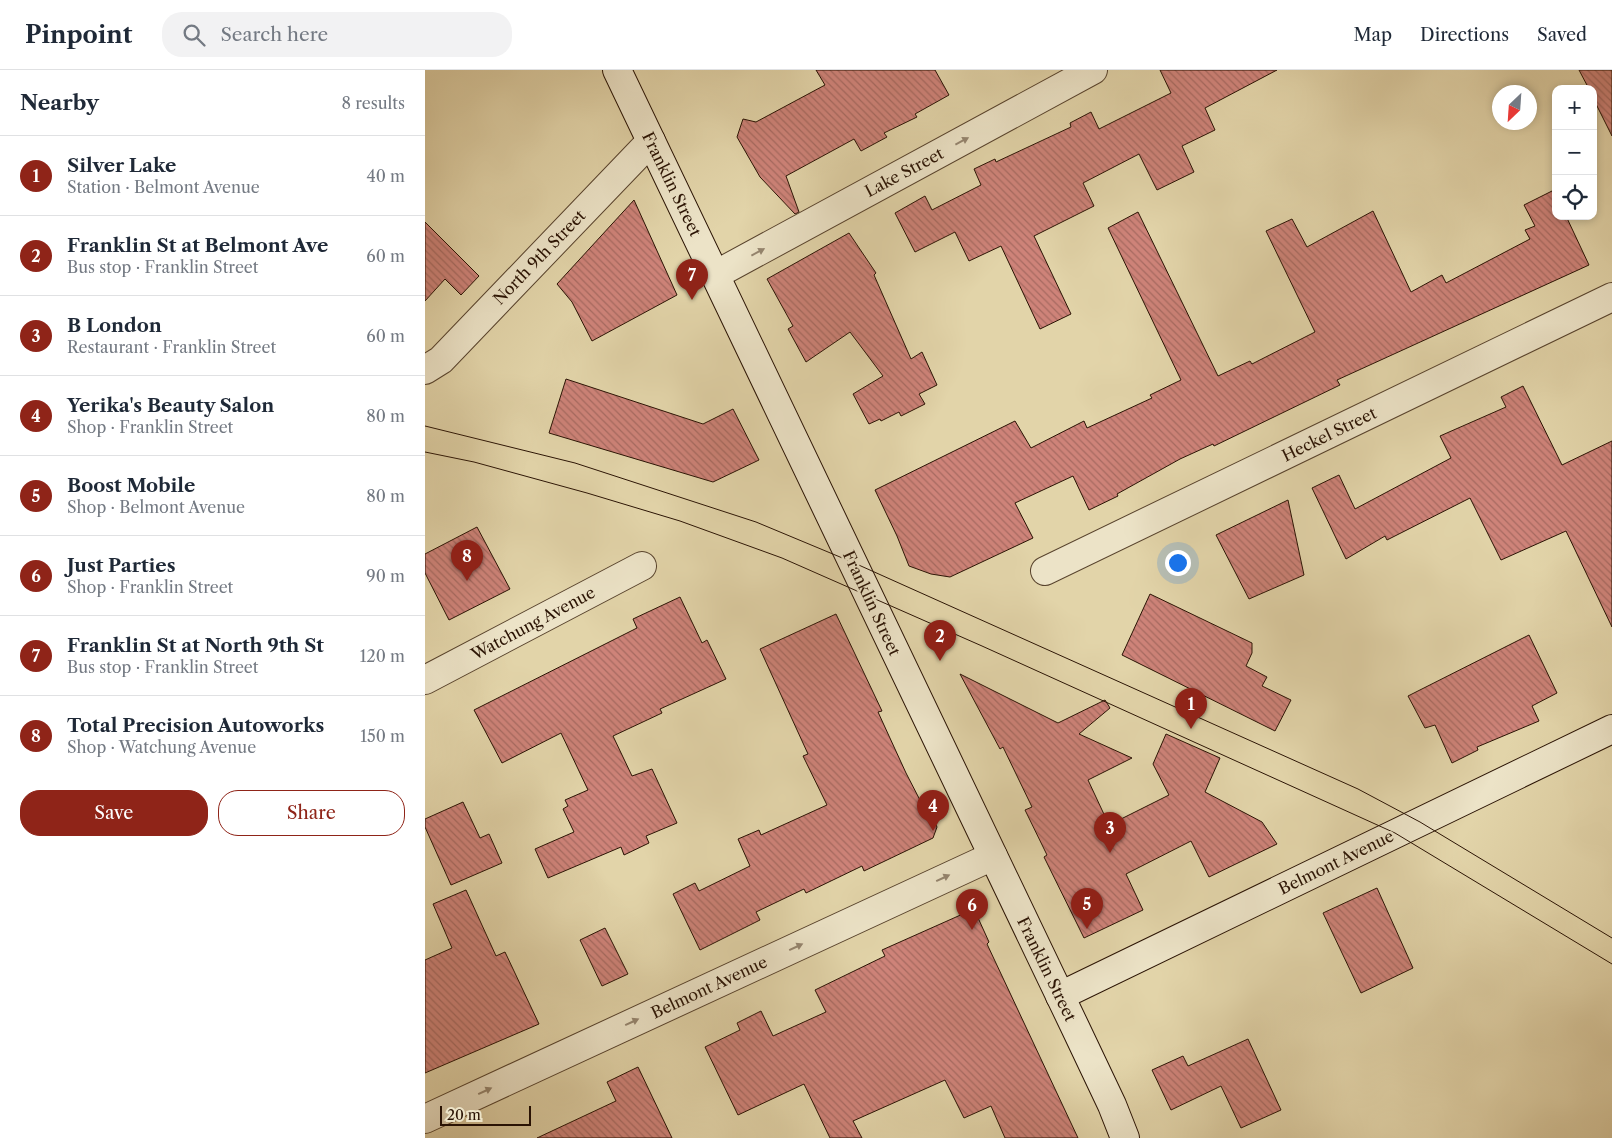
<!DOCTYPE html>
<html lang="en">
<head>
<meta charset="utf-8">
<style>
	:root { --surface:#fff; --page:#f2f2f3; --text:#1f2937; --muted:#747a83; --line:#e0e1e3; --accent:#8f2418 }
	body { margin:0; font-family:"Libre Caslon Text",serif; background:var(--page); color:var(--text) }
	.controls { position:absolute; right:15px; top:15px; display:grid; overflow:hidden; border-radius:10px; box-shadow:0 2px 8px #0003 }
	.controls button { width:45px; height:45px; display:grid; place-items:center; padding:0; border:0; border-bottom:1px solid var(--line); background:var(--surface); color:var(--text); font:25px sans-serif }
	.compass { position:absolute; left:1067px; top:15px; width:45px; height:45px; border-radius:50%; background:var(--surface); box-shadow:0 2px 8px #0003; rotate:205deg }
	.scale { position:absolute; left:15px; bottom:12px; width:91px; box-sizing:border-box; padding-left:5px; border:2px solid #2a1304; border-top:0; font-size:14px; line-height:18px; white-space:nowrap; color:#2a1304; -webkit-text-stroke:4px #ece3c7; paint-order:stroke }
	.you { position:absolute; left:752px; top:492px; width:18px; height:18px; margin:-12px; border:4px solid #fff; border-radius:50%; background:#1a73e8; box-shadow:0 0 0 8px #1a73e833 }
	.badge { display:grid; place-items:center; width:32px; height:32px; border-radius:50%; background:var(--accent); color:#fff; font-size:16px; font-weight:700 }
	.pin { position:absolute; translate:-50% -41px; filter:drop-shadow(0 1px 2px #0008) }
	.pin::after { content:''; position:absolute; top:26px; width:18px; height:15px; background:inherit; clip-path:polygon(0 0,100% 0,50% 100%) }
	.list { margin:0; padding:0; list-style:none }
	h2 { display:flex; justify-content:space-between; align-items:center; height:65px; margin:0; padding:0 20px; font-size:21px }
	h2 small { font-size:16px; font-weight:400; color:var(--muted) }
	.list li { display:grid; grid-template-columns:32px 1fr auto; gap:15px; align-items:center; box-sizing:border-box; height:80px; padding:0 20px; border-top:1px solid var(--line) }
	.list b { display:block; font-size:19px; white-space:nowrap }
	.list p { margin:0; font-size:16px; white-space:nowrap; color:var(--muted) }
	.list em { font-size:16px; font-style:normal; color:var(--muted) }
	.actions { display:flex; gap:10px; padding:15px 20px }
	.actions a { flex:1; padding:11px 0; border:1px solid var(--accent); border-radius:20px; text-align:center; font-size:18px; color:var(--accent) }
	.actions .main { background:var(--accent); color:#fff }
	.icon { flex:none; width:28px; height:28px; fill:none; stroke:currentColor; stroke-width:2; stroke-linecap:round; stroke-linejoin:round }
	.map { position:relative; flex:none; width:1187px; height:1068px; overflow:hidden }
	header { display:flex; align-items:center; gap:30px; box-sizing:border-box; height:70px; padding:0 25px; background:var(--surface); border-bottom:1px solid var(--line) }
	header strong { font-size:24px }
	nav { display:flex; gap:28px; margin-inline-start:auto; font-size:18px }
	.search { width:350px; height:45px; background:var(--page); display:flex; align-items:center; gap:12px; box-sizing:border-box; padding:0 18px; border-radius:20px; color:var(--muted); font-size:19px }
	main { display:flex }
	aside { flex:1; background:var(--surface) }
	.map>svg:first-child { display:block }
	.building { fill:url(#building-back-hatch); stroke:#2a1304 }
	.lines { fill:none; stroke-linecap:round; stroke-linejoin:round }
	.street-casing { stroke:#58432d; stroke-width:30 }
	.secondary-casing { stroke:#2a1304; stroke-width:30 }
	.street { stroke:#ece3c7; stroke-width:28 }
	.secondary { stroke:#ece3c7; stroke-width:28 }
	.tram { stroke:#2a1304; stroke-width:1 }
	.oneway { fill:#95856f }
	.labels { text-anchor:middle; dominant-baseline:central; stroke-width:5; stroke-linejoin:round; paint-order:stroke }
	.street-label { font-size:16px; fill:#2a1304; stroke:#ece3c7 }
</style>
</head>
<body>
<header>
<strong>Pinpoint</strong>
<div class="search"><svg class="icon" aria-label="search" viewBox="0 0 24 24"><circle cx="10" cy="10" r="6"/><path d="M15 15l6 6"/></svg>Search here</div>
<nav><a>Map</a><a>Directions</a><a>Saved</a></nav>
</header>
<main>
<aside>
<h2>Nearby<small>8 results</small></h2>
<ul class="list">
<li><span class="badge">1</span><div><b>Silver Lake</b><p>Station · Belmont Avenue</p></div><em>40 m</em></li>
<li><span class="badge">2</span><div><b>Franklin St at Belmont Ave</b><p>Bus stop · Franklin Street</p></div><em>60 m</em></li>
<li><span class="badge">3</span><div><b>B London</b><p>Restaurant · Franklin Street</p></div><em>60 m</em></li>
<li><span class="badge">4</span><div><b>Yerika's Beauty Salon</b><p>Shop · Franklin Street</p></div><em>80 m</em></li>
<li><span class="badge">5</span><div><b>Boost Mobile</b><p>Shop · Belmont Avenue</p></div><em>80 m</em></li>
<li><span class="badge">6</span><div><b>Just Parties</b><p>Shop · Franklin Street</p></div><em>90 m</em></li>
<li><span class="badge">7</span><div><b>Franklin St at North 9th St</b><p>Bus stop · Franklin Street</p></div><em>120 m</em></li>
<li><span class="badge">8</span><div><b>Total Precision Autoworks</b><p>Shop · Watchung Avenue</p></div><em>150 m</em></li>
</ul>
<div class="actions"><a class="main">Save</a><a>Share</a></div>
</aside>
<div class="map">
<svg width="1187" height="1068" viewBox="0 0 1187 1068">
	<defs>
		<pattern id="building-back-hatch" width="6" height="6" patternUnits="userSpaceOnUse" patternTransform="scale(1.25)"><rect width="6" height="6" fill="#ce8379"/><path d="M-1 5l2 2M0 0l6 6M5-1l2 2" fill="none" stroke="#a76a61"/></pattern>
	</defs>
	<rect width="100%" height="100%" fill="#e2d4a9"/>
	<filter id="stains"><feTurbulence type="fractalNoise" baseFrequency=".004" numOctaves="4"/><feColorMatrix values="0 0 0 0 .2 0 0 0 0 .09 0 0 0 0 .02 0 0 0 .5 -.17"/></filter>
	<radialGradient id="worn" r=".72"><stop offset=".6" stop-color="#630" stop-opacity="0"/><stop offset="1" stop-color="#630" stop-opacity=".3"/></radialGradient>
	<g class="building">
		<polygon points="391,0 510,0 524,25 490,44 492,47 459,63 462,67 436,81 429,69 361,106 374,142 370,144 335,107 312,67 318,49 331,52 400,15"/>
		<polygon points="735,0 852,0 780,38 790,60 757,76 769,102 732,120 714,84 658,113 669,136 609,166 646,244 615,259 576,176 544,191 530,162 490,182 470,143 500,126 507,140 556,115 549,99 570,89 571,92 646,57 645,53 666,42 674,59 746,23"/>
		<polygon points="1154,0 1187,0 1187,66 1168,28 1168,19 1164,19"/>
		<polygon points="1131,119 1131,146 1141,146 1164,195 912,310 915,315 789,376 788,374 755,389 692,424 693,426 664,440 648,406 590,433 608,468 525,507 506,504 484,496 472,466 450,420 590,351 606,378 659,351 662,358 727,328 725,325 756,310 683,158 713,142 793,306 825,291 827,294 890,262 841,161 867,149 882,177 948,141 986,222 1017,205 1021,213 1105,169 1100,160 1110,156 1099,135"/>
		<polygon points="209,130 252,225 167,271 147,232 132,214"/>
		<polygon points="0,152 54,206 36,225 20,209 0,231"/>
		<polygon points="424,163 451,203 449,205 486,289 497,282 512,315 494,324 500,334 476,346 474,342 456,351 455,349 444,354 428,324 458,306 425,262 381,292 363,259 368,256 342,209"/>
		<polygon points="141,309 278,354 308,339 334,390 288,412 124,363"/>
		<polygon points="1098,316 1137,395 1187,371 1187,557 1141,461 1076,490 1045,428 962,470 960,466 921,489 887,418 914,405 930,439 1026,388 1015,366 1081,337 1076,327"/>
		<polygon points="863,430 879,505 824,529 791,465"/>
		<polygon points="52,457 85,519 24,550 0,503 0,484"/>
		<polygon points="725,524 827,573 827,583 821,596 842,607 837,616 866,630 850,661 697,585"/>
		<polygon points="255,527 277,573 282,570 301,609 235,639 237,643 188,666 207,706 227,699 252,753 221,766 224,773 199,785 196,777 123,808 110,779 149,762 138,739 143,736 140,730 163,720 136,663 77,693 49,640 212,558 208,549"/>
		<polygon points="411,544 457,641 453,642 481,703 497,734 500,732 512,757 508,768 439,801 437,796 381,823 379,819 331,842 335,850 275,880 248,824 270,813 274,821 325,796 313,769 334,760 336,765 402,735 378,686 383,684 335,579"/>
		<polygon points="1104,565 1132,623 1107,636 1114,651 1052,677 1053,680 1027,693 1010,655 1000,658 983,626"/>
		<polygon points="535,604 633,653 680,630 685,638 654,664 707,688 663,710 684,755 744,725 728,694 741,664 795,688 780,722 837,752 852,774 784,807 766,771 701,804 718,840 659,868 619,787 622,785 600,740 607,737 578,677 575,679"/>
		<polygon points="38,732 55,768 64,764 77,793 26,815 0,757 0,749"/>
		<polygon points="952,818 988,898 936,923 898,843"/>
		<polygon points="41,820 71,886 80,882 114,954 0,1003 0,890 27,878 8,834"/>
		<polygon points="549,839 564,872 562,874 653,1068 580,1068 566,1036 539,1048 520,1010 428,1051 437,1068 405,1068 379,1014 313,1045 280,977 315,960 312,953 336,941 348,966 401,942 390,920 460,886 457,880"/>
		<polygon points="180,858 203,904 177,916 155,870"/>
		<polygon points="823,969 856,1040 816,1058 796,1016 746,1040 727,1000 758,986 763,996"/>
		<polygon points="213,997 247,1068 112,1068 191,1031 182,1012"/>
	</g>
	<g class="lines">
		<g class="street-casing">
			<g id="street">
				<polyline points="290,205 668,0"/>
				<polyline points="0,300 16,290 226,71"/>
				<polyline points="620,501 1187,227"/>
				<polyline points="0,610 217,496"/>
				<polyline points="0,1049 568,786"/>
			</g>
		</g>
		<g class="secondary-casing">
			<g id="secondary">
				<polyline points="192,0 650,957 687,1035 700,1068"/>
				<polyline points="635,926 1187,659"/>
			</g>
		</g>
		<use href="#street" class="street"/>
		<use href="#secondary" class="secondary"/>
		<g class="tram">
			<polyline points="0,356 150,393 331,452 427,492 933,719 995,752 1187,868"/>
			<polyline points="0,382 49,392 162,423 255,451 357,488 557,576 970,763 1187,894"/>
		</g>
	</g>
	<defs><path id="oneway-solid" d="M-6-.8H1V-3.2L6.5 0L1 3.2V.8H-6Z" transform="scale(1.25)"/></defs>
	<g class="oneway">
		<use href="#oneway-solid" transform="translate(537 71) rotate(-28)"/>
		<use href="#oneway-solid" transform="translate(333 182) rotate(-28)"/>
		<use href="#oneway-solid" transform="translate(518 808) rotate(-25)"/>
		<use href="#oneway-solid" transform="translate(371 877) rotate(-25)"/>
		<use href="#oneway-solid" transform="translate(207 952) rotate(-25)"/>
		<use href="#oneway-solid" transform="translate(60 1021) rotate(-25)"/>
	</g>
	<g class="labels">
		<g class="street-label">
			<text transform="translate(479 102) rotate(-28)">Lake Street</text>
			<text transform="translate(247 114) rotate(64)">Franklin Street</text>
			<text transform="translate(114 187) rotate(-46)">North 9th Street</text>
			<text transform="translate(904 364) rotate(-26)">Heckel Street</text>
			<text transform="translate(447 533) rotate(65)">Franklin Street</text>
			<text transform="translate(108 553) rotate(-28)">Watchung Avenue</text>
			<text transform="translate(911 792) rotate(-26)">Belmont Avenue</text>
			<text transform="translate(622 899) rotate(64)">Franklin Street</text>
			<text transform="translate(284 917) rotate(-25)">Belmont Avenue</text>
		</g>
	</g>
	<rect width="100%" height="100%" filter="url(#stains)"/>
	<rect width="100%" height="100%" fill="url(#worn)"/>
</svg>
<div class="controls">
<button>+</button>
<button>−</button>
<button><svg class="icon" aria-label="locate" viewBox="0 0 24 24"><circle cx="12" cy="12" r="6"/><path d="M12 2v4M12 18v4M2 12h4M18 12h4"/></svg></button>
</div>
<svg class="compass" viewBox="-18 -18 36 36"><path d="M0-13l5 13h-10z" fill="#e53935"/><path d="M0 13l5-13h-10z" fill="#747a83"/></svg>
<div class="scale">20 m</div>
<div class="you"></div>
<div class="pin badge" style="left:766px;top:659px">1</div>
<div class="pin badge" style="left:515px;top:591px">2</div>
<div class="pin badge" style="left:685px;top:783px">3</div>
<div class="pin badge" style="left:508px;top:761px">4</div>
<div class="pin badge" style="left:662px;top:859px">5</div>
<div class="pin badge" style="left:547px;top:860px">6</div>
<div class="pin badge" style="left:267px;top:230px">7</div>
<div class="pin badge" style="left:42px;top:511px">8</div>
</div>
</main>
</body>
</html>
